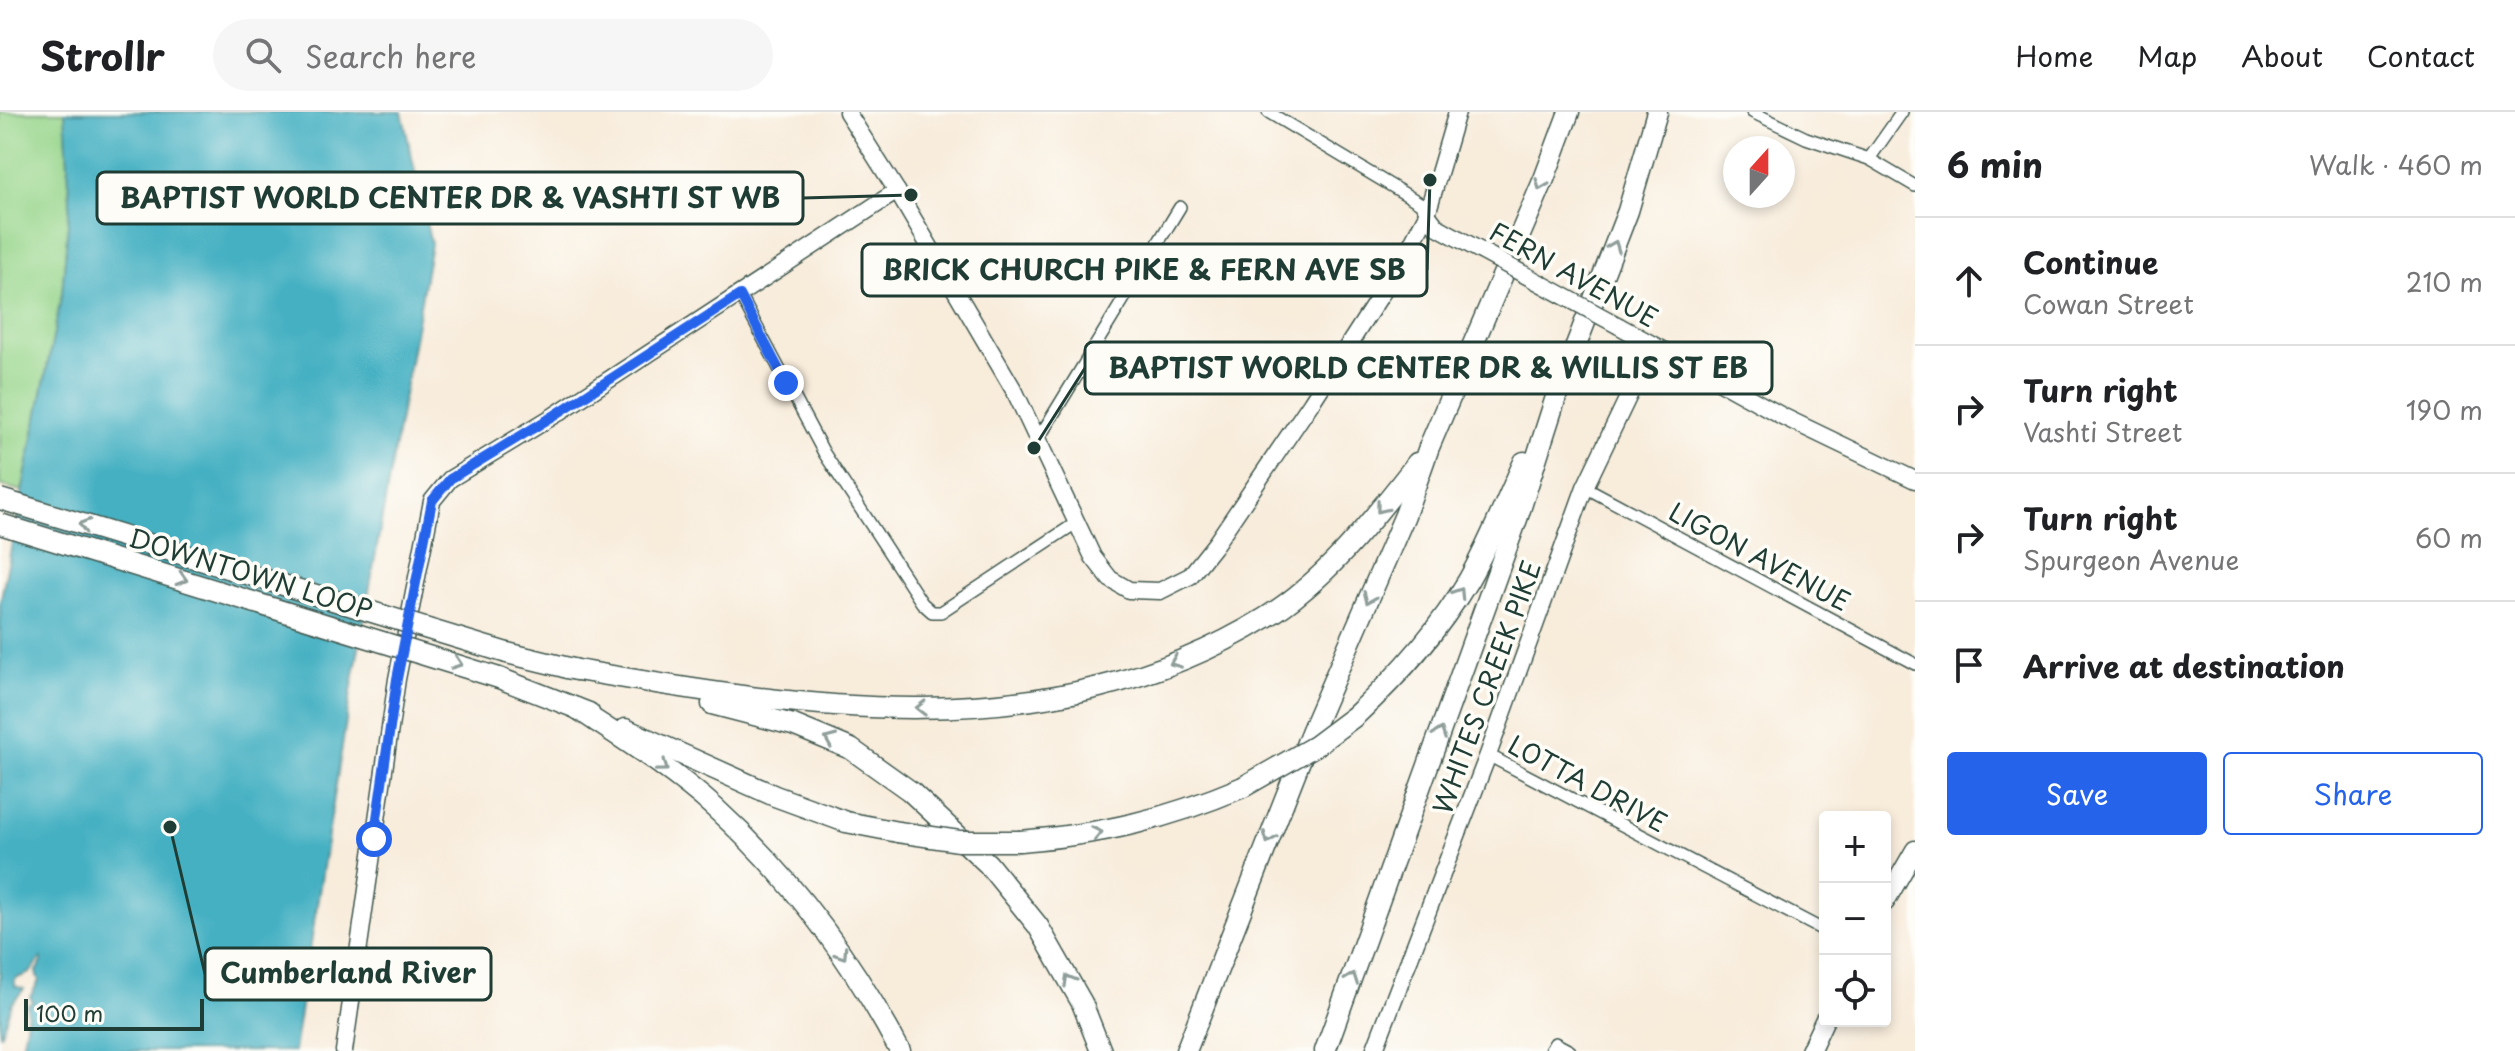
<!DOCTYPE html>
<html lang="en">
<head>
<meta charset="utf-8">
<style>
	:root { --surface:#fff; --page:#f6f6f6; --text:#202124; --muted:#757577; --line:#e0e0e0; --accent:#2563eb }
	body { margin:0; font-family:"Playpen Sans",sans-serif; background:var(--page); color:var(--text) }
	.controls { position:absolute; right:24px; bottom:24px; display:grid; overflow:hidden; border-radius:8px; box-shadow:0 4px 12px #0003 }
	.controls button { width:72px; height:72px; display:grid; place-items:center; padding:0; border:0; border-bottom:2px solid var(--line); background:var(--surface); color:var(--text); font:40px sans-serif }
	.compass { position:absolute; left:1723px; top:24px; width:72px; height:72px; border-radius:50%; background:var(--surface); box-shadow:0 4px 12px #0003; rotate:21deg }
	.scale { position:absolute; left:24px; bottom:20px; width:180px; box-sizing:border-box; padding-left:8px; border:4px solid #1f3d34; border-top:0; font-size:22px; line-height:28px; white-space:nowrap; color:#1f3d34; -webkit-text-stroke:6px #fdfcf7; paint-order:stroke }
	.stop { position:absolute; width:24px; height:24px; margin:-18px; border:6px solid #2563eb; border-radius:50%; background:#fff }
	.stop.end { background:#2563eb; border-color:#fff; box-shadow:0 2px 8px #0008 }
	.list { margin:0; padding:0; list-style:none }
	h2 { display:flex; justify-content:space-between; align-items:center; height:104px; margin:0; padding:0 32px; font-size:34px }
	h2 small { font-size:26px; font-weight:400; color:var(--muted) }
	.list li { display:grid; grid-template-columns:52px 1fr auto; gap:24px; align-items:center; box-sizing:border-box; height:128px; padding:0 32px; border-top:2px solid var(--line) }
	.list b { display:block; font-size:30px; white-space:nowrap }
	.list p { margin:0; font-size:26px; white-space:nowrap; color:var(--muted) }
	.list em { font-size:26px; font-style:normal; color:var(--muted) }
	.actions { display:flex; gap:16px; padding:24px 32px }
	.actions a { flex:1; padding:18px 0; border:2px solid var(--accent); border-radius:8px; text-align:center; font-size:28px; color:var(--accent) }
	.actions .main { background:var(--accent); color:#fff }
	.icon { flex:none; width:44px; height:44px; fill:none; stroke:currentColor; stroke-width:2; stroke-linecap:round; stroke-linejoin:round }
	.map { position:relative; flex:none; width:1915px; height:939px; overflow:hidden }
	header { display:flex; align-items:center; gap:48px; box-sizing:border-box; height:112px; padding:0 40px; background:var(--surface); border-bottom:2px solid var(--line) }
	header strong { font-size:38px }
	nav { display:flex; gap:44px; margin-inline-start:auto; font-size:28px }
	.search { width:560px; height:72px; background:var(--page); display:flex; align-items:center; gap:20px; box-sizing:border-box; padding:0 28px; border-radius:44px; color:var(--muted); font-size:30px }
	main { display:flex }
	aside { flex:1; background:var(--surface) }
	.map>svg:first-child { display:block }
	.green { fill:#97d58b; stroke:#5b8960; stroke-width:2 }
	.water { fill:#44b0c2; stroke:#32767b; stroke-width:2 }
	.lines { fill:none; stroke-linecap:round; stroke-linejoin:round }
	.street-casing { stroke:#40574d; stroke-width:14 }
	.secondary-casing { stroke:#40574d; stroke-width:19 }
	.primary-casing { stroke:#40574d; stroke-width:21 }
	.highway-casing { stroke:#40574d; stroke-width:23 }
	.street { stroke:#fff; stroke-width:11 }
	.secondary { stroke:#fff; stroke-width:16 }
	.primary { stroke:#fff; stroke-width:18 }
	.highway { stroke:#fff; stroke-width:20 }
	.secondary-bridge-casing { stroke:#40574d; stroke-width:19; stroke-linecap:butt }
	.highway-bridge-casing { stroke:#40574d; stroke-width:23; stroke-linecap:butt }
	.secondary-bridge { stroke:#fff; stroke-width:16 }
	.highway-bridge { stroke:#fff; stroke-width:20 }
	.oneway { stroke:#8f9e9a }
	.route { stroke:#2563eb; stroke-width:10 }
	.labels { text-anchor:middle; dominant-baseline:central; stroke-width:7; stroke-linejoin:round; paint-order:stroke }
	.street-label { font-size:26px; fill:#1f3d34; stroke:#fdfcf7 }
	.leader { fill:none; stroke:#1f3d34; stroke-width:3 }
	.callout-dot { fill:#1f3d34; stroke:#fdfcf7; stroke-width:3 }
	.callout { fill:#fdfcf7; stroke:#1f3d34; stroke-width:3 }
	.callout-label { font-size:28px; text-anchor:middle; font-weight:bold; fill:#1f3d34 }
</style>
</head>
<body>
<header>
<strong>Strollr</strong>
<div class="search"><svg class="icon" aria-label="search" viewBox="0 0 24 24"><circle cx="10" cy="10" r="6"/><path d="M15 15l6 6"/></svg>Search here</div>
<nav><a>Home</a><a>Map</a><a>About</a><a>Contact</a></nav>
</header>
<main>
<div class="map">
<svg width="1915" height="939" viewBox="0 0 1915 939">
	<rect width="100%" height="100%" fill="#fdfcf7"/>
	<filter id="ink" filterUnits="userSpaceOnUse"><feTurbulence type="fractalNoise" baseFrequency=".0125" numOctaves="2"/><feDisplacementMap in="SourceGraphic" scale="16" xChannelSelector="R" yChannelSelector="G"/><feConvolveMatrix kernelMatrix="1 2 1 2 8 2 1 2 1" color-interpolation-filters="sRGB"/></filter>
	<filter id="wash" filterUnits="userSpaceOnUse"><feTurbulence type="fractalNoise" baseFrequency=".006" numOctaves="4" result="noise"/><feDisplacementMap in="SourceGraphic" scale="32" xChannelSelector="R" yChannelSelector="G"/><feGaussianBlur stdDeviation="1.8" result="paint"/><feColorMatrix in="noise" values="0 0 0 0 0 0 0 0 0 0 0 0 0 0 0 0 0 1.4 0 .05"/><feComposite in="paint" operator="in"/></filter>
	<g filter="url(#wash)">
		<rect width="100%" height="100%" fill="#f8ecdb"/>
		<polygon class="green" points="0,0 65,0 70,89 62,182 22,379 0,373"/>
		<path class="water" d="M65,0h337l29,132 -83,465 -54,342h-273c2,-9 8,-38 6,-45l6,-5 -3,-4 9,-16 -3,-8 6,-11v-5l-12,16 -15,6v7l9,3 -12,14 -12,33v-433l62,-310 8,-92z"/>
	</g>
	<g filter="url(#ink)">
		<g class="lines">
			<g class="street-casing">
				<g id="street">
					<polyline points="1268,0 1420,91 1427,102"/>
					<polyline points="1752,0 1806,26 1869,47 1915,74"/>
					<polyline points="1869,47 1902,0"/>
					<polyline points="740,183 824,341 922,491 932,500 941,500 1076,411"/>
					<polyline points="1037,329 1180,95"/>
					<polyline points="1585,375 1915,552"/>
					<polyline points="1488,643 1825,819"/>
					<polyline points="1550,939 1555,931 1570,939"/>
				</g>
			</g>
			<g class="secondary-casing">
				<g id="secondary">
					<polyline points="847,0 897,79 1015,280 1093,445 1110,467 1129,478 1160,479 1190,464 1216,431 1311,291 1402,150 1427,102 1457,0"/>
					<polyline points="1427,102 1436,114 1481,139"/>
					<polyline points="1619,214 1784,305 1915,368"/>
					<polyline points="344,939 397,567 432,389 450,367 555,303 897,79"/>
					<polyline points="1374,939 1488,643 1585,375 1653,233"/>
				</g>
			</g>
			<g class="primary-casing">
				<g id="primary">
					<polyline points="1885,790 1915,738"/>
					<polyline points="1810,939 1825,907"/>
				</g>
			</g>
			<g class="highway-casing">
				<g id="highway">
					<polyline points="507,541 577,558"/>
					<path d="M566,556c235,41 484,82 699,-50 62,-38 108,-99 152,-155"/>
					<polyline points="499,566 589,601"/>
					<polyline points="712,592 793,613 851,637 910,679 988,752 1038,814 1082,891 1101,939"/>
					<path d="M576,596c47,31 97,62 139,100 76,69 137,152 185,243"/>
					<path d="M1355,604c44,-41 83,-84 114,-137 21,-37 37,-78 55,-117"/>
					<polyline points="625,617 775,684 846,710 898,720"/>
					<path d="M1020,729c83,-7 145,-21 223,-54"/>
					<polyline points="1186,939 1312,618 1405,403 1429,335 1544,67 1569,0"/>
					<polyline points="1325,939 1518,404 1556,285 1628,99 1657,0"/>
				</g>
			</g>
			<use href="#street" class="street"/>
			<use href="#secondary" class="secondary"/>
			<use href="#primary" class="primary"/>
			<use href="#highway" class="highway"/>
			<g class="secondary-bridge-casing">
				<polyline id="secondary-bridge" points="1481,139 1619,214"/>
			</g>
			<g class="highway-bridge-casing">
				<g id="highway-bridge">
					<polyline points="0,387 507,541"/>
					<polyline points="0,412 499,566"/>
					<polyline points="1243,675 1315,634 1355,604"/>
					<polyline points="898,720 959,729 1020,729"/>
				</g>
			</g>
			<use href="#secondary-bridge" class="secondary-bridge"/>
			<use href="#highway-bridge" class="highway-bridge"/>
		</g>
		<defs><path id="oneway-chevron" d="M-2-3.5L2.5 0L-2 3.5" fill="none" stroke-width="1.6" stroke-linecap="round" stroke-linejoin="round" transform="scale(2)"/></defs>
		<g class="oneway">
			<use href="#oneway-chevron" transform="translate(1541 73) rotate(112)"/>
			<use href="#oneway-chevron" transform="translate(1614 134) rotate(-69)"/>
			<use href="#oneway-chevron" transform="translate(1381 396) rotate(129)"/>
			<use href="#oneway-chevron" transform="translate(84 413) rotate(-163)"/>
			<use href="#oneway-chevron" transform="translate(182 467) rotate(17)"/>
			<use href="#oneway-chevron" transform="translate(1459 481) rotate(-57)"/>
			<use href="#oneway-chevron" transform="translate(1369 486) rotate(113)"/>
			<use href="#oneway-chevron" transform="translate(1175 550) rotate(158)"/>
			<use href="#oneway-chevron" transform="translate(457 551) rotate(19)"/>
			<use href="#oneway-chevron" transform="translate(921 596) rotate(179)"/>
			<use href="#oneway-chevron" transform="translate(1440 621) rotate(-70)"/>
			<use href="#oneway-chevron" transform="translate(830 628) rotate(-157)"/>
			<use href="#oneway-chevron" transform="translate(663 655) rotate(37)"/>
			<use href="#oneway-chevron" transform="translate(1097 721) rotate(-12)"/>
			<use href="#oneway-chevron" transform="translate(1269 726) rotate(112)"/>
			<use href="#oneway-chevron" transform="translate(842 842) rotate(57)"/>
			<use href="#oneway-chevron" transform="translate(1352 866) rotate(-70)"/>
			<use href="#oneway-chevron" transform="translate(1069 868) rotate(-120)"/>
		</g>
	</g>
	<g class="lines" filter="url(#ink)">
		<polyline class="route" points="374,727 397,567 432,389 450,367 555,303 740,183 786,271"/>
	</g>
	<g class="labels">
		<g class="street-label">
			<text transform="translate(1574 162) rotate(29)">FERN AVENUE</text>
			<text transform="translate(1760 444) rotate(28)">LIGON AVENUE</text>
			<text transform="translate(251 461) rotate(17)">DOWNTOWN LOOP</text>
			<text transform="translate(1486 575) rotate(-70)">WHITES CREEK PIKE</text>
			<text transform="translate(1588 671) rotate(28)">LOTTA DRIVE</text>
		</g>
	</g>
	<path class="leader" d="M911 83L803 86M1430 68L1427 158M1034 336L1085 256M170 715L205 862"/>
	<g class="callout-dot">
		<circle cx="911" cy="83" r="8"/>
		<circle cx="1430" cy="68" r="8"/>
		<circle cx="1034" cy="336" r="8"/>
		<circle cx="170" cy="715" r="8"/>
	</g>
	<g class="callout">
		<rect x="97" y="60" width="706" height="52" rx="8"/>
		<rect x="862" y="132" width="565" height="52" rx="8"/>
		<rect x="1085" y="230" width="687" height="52" rx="8"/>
		<rect x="205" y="836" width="286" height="52" rx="8"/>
	</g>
	<g class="callout-label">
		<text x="450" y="96">BAPTIST WORLD CENTER DR &amp; VASHTI ST WB</text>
		<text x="1144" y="168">BRICK CHURCH PIKE &amp; FERN AVE SB</text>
		<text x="1428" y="266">BAPTIST WORLD CENTER DR &amp; WILLIS ST EB</text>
		<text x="348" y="871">Cumberland River</text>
	</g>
</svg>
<div class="controls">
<button>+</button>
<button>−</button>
<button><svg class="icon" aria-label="locate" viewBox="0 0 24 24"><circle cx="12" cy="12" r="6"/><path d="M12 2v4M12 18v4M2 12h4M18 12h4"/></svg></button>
</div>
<svg class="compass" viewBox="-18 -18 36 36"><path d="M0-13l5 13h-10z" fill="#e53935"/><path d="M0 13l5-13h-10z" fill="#757577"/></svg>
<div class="scale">100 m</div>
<div class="stop" style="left:374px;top:727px"></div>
<div class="stop end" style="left:786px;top:271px"></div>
</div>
<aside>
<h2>6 min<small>Walk · 460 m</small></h2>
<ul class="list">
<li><svg class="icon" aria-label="ahead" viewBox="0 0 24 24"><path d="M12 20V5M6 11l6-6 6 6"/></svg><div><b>Continue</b><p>Cowan Street</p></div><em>210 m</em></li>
<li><svg class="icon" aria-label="right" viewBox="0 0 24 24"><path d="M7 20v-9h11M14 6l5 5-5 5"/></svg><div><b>Turn right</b><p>Vashti Street</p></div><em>190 m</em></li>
<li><svg class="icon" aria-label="right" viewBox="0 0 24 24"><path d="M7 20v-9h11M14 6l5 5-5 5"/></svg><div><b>Turn right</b><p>Spurgeon Avenue</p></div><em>60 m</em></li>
<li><svg class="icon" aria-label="arrive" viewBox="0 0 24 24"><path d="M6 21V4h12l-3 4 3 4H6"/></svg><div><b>Arrive at destination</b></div></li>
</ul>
<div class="actions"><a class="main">Save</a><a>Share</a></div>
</aside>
</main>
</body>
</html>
